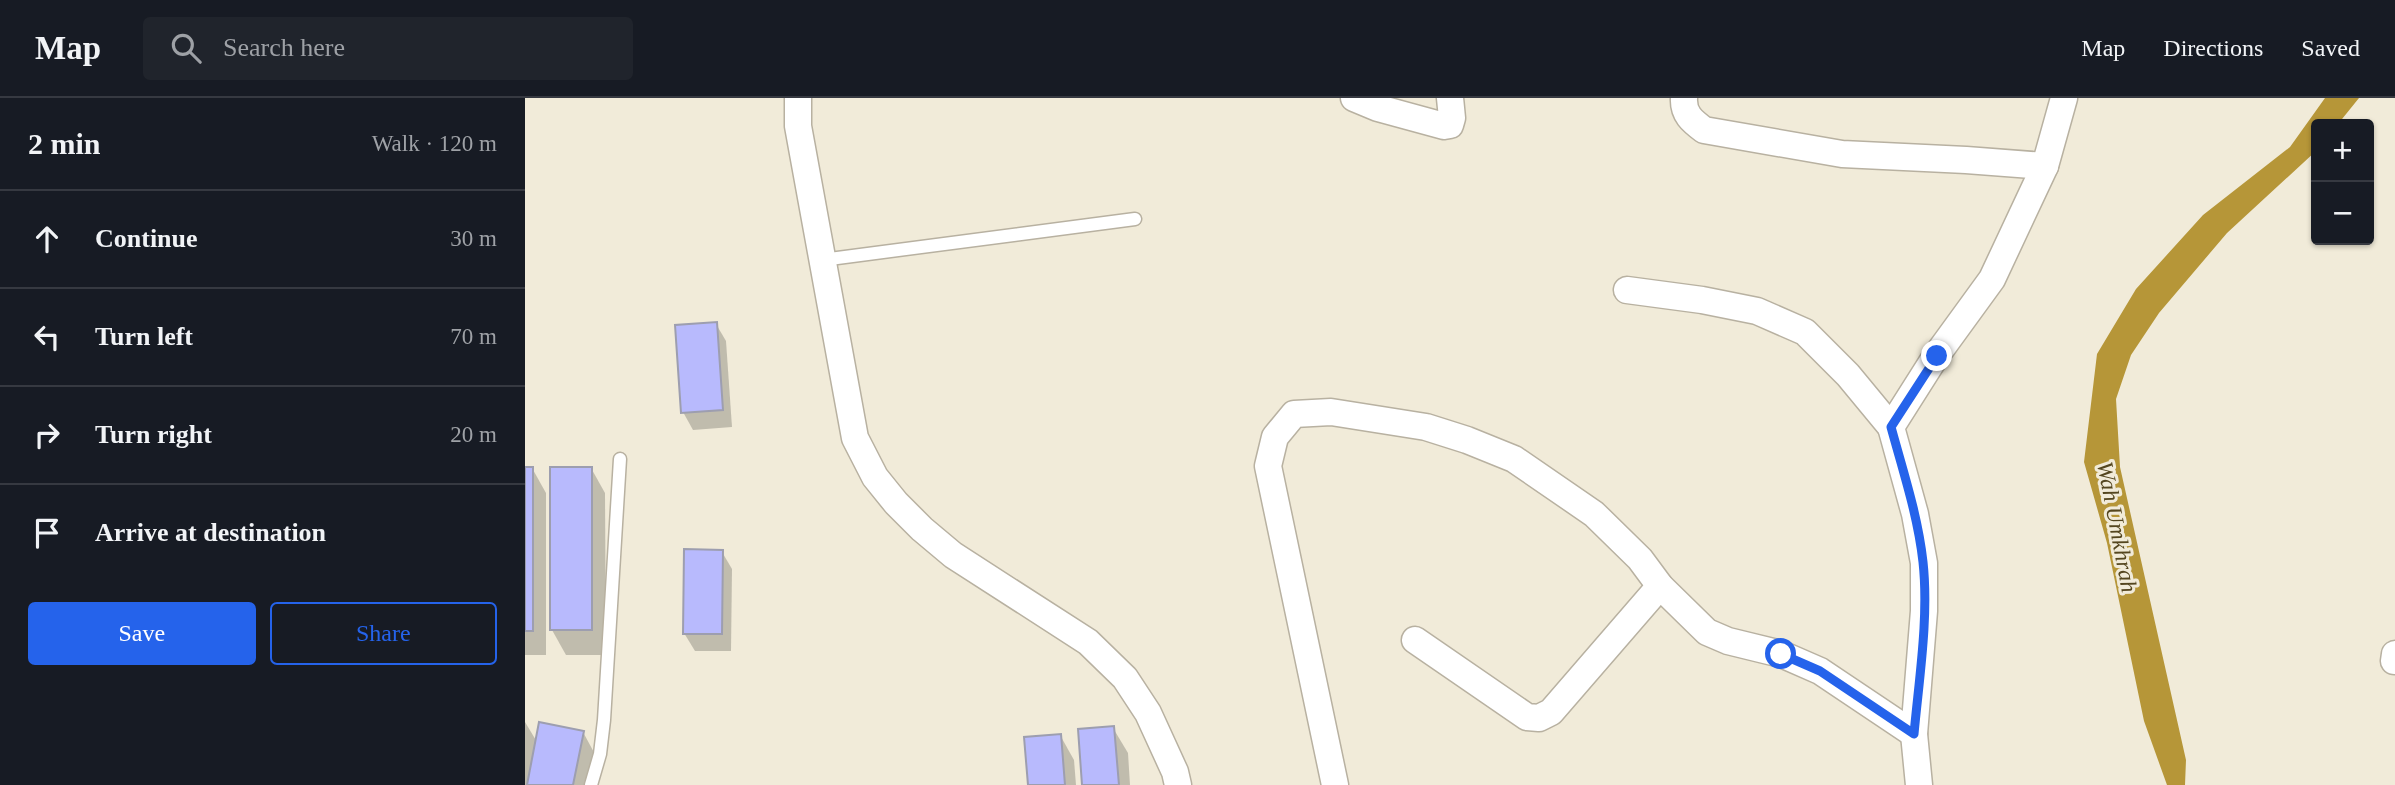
<!DOCTYPE html>
<html lang="en">
<head>
<meta charset="utf-8">
<style>
	:root { --surface:#171b24; --page:#20242c; --text:#f1f3f6; --muted:#9ea1a6; --line:#363941; --accent:#2563eb }
	body { margin:0; font-family:"Times New Roman",serif; background:var(--page); color:var(--text) }
	.controls { position:absolute; right:21px; top:21px; display:grid; overflow:hidden; border-radius:7px; box-shadow:0 2px 5px #0004 }
	.controls button { width:63px; height:63px; display:grid; place-items:center; padding:0; border:0; border-bottom:2px solid var(--line); background:var(--surface); color:var(--text); font:35px sans-serif }
	.stop { position:absolute; width:21px; height:21px; margin:-16px; border:5px solid #2563eb; border-radius:50%; background:#fff }
	.stop.end { background:#2563eb; border-color:#fff; box-shadow:0 2px 7px #0008 }
	.list { margin:0; padding:0; list-style:none }
	h2 { display:flex; justify-content:space-between; align-items:center; height:91px; margin:0; padding:0 28px; font-size:30px }
	h2 small { font-size:23px; font-weight:400; color:var(--muted) }
	.list li { display:grid; grid-template-columns:46px 1fr auto; gap:21px; align-items:center; box-sizing:border-box; height:98px; padding:0 28px; border-top:2px solid var(--line) }
	.list b { display:block; font-size:26px; white-space:nowrap }
	.list em { font-size:23px; font-style:normal; color:var(--muted) }
	.actions { display:flex; gap:14px; padding:21px 28px }
	.actions a { flex:1; padding:16px 0; border:2px solid var(--accent); border-radius:7px; text-align:center; font-size:24px; color:var(--accent) }
	.actions .main { background:var(--accent); color:#fff }
	.icon { flex:none; width:38px; height:38px; fill:none; stroke:currentColor; stroke-width:2; stroke-linecap:round; stroke-linejoin:round }
	.map { position:relative; flex:none; width:1870px; height:687px; overflow:hidden }
	header { display:flex; align-items:center; gap:42px; box-sizing:border-box; height:98px; padding:0 35px; background:var(--surface); border-bottom:2px solid var(--line) }
	header strong { font-size:33px }
	nav { display:flex; gap:38px; margin-inline-start:auto; font-size:24px }
	.search { width:490px; height:63px; background:var(--page); display:flex; align-items:center; gap:18px; box-sizing:border-box; padding:0 24px; border-radius:7px; color:var(--muted); font-size:26px }
	main { display:flex }
	aside { flex:1; background:var(--surface) }
	.map>svg:first-child { display:block }
	.water { fill:#b69638 }
	.shadow { fill:#0003 }
	.building { fill:#b8bafd; stroke:#9d9eaf; stroke-width:2 }
	.lines { fill:none; stroke-linecap:round; stroke-linejoin:round }
	.lane-casing { stroke:#b8b1a1; stroke-width:15 }
	.street-casing { stroke:#b8b1a1; stroke-width:29 }
	.lane { stroke:#fff; stroke-width:12 }
	.street { stroke:#fff; stroke-width:26 }
	.route { stroke:#2563eb; stroke-width:9 }
	.labels { text-anchor:middle; dominant-baseline:central; stroke-width:6; stroke-linejoin:round; paint-order:stroke }
	.water-label { font-size:23px; font-style:italic; fill:#54461f; stroke:#f1ebd9 }
</style>
</head>
<body>
<header>
<strong>Map</strong>
<div class="search"><svg class="icon" aria-label="search" viewBox="0 0 24 24"><circle cx="10" cy="10" r="6"/><path d="M15 15l6 6"/></svg>Search here</div>
<nav><a>Map</a><a>Directions</a><a>Saved</a></nav>
</header>
<main>
<aside>
<h2>2 min<small>Walk · 120 m</small></h2>
<ul class="list">
<li><svg class="icon" aria-label="ahead" viewBox="0 0 24 24"><path d="M12 20V5M6 11l6-6 6 6"/></svg><div><b>Continue</b></div><em>30 m</em></li>
<li><svg class="icon" aria-label="left" viewBox="0 0 24 24"><path d="M17 20v-9H6M10 6l-5 5 5 5"/></svg><div><b>Turn left</b></div><em>70 m</em></li>
<li><svg class="icon" aria-label="right" viewBox="0 0 24 24"><path d="M7 20v-9h11M14 6l5 5-5 5"/></svg><div><b>Turn right</b></div><em>20 m</em></li>
<li><svg class="icon" aria-label="arrive" viewBox="0 0 24 24"><path d="M6 21V4h12l-3 4 3 4H6"/></svg><div><b>Arrive at destination</b></div></li>
</ul>
<div class="actions"><a class="main">Save</a><a>Share</a></div>
</aside>
<div class="map">
<svg width="1870" height="687" viewBox="0 0 1870 687">
	<rect width="100%" height="100%" fill="#f1ebd9"/>
	<polygon class="water" points="1800,0 1834,0 1813,26 1791,26 1791,53 1702,135 1634,215 1606,257 1591,301 1595,369 1661,662 1660,687 1642,687 1619,623 1582,445 1559,364 1572,256 1611,191 1678,117 1765,49"/>
	<g class="shadow">
		<polygon points="191,226 201,243 207,329 168,332 158,314"/>
		<polygon points="0,370 7,370 21,395 21,557 0,557"/>
		<polygon points="66,370 80,395 81,557 41,557 27,532"/>
		<polygon points="197,454 207,471 206,553 170,553 159,535"/>
		<polygon points="0,624 12,644 58,634 72,660 67,687 0,687"/>
		<polygon points="588,630 603,655 605,687 559,687"/>
		<polygon points="535,637 549,662 551,687 505,687"/>
	</g>
	<g class="building">
		<polygon points="192,224 198,312 156,315 150,227"/>
		<rect x="0" y="369" width="8" height="164"/>
		<rect x="25" y="369" width="42" height="163"/>
		<polygon points="159,451 198,452 197,536 158,536"/>
		<polygon points="14,624 59,633 48,687 2,687"/>
		<polygon points="589,628 594,687 557,687 553,631"/>
		<polygon points="536,636 540,687 503,687 499,639"/>
	</g>
	<g class="lines">
		<g class="lane-casing">
			<g id="lane">
				<polyline points="297,162 610,121"/>
				<polyline points="66,687 75,656 79,622 95,361"/>
			</g>
		</g>
		<g class="street-casing">
			<g id="street">
				<polyline points="273,0 273,28 330,340 350,379 371,405 397,431 428,457 563,544 600,580 623,615 650,674 653,687"/>
				<polyline points="829,0 853,10 919,28 925,27 927,20 925,0"/>
				<path d="M1159,0c-1,16 8,23 20,32l138,24 124,6 79,6"/>
				<polyline points="1102,192 1177,202 1232,213 1280,234 1323,277 1366,329"/>
				<polyline points="890,542 1002,619 1014,620 1026,614 1135,488"/>
				<polyline points="1869,563 1870,556"/>
				<polyline points="810,687 743,368 750,339 769,316 806,314 901,329 942,342 989,361 1069,416 1115,461 1135,488 1182,534 1203,543 1256,556 1295,573 1389,636"/>
				<polyline points="1394,687 1389,636 1399,513 1399,465 1390,416 1366,329 1411,258 1467,181 1520,68 1539,0"/>
			</g>
		</g>
		<use href="#lane" class="lane"/>
		<use href="#street" class="street"/>
	</g>
	<g class="lines">
		<path class="route" d="M1256,556l39,17 94,63c5,-55 15,-117 9,-172 -5,-46 -20,-91 -32,-135l46,-71"/>
	</g>
	<g class="labels">
		<g class="water-label">
			<text transform="translate(1592 429) rotate(79)">Wah Umkhrah</text>
		</g>
	</g>
</svg>
<div class="controls">
<button>+</button>
<button>−</button>
</div>
<div class="stop" style="left:1256px;top:556px"></div>
<div class="stop end" style="left:1412px;top:258px"></div>
</div>
</main>
</body>
</html>
